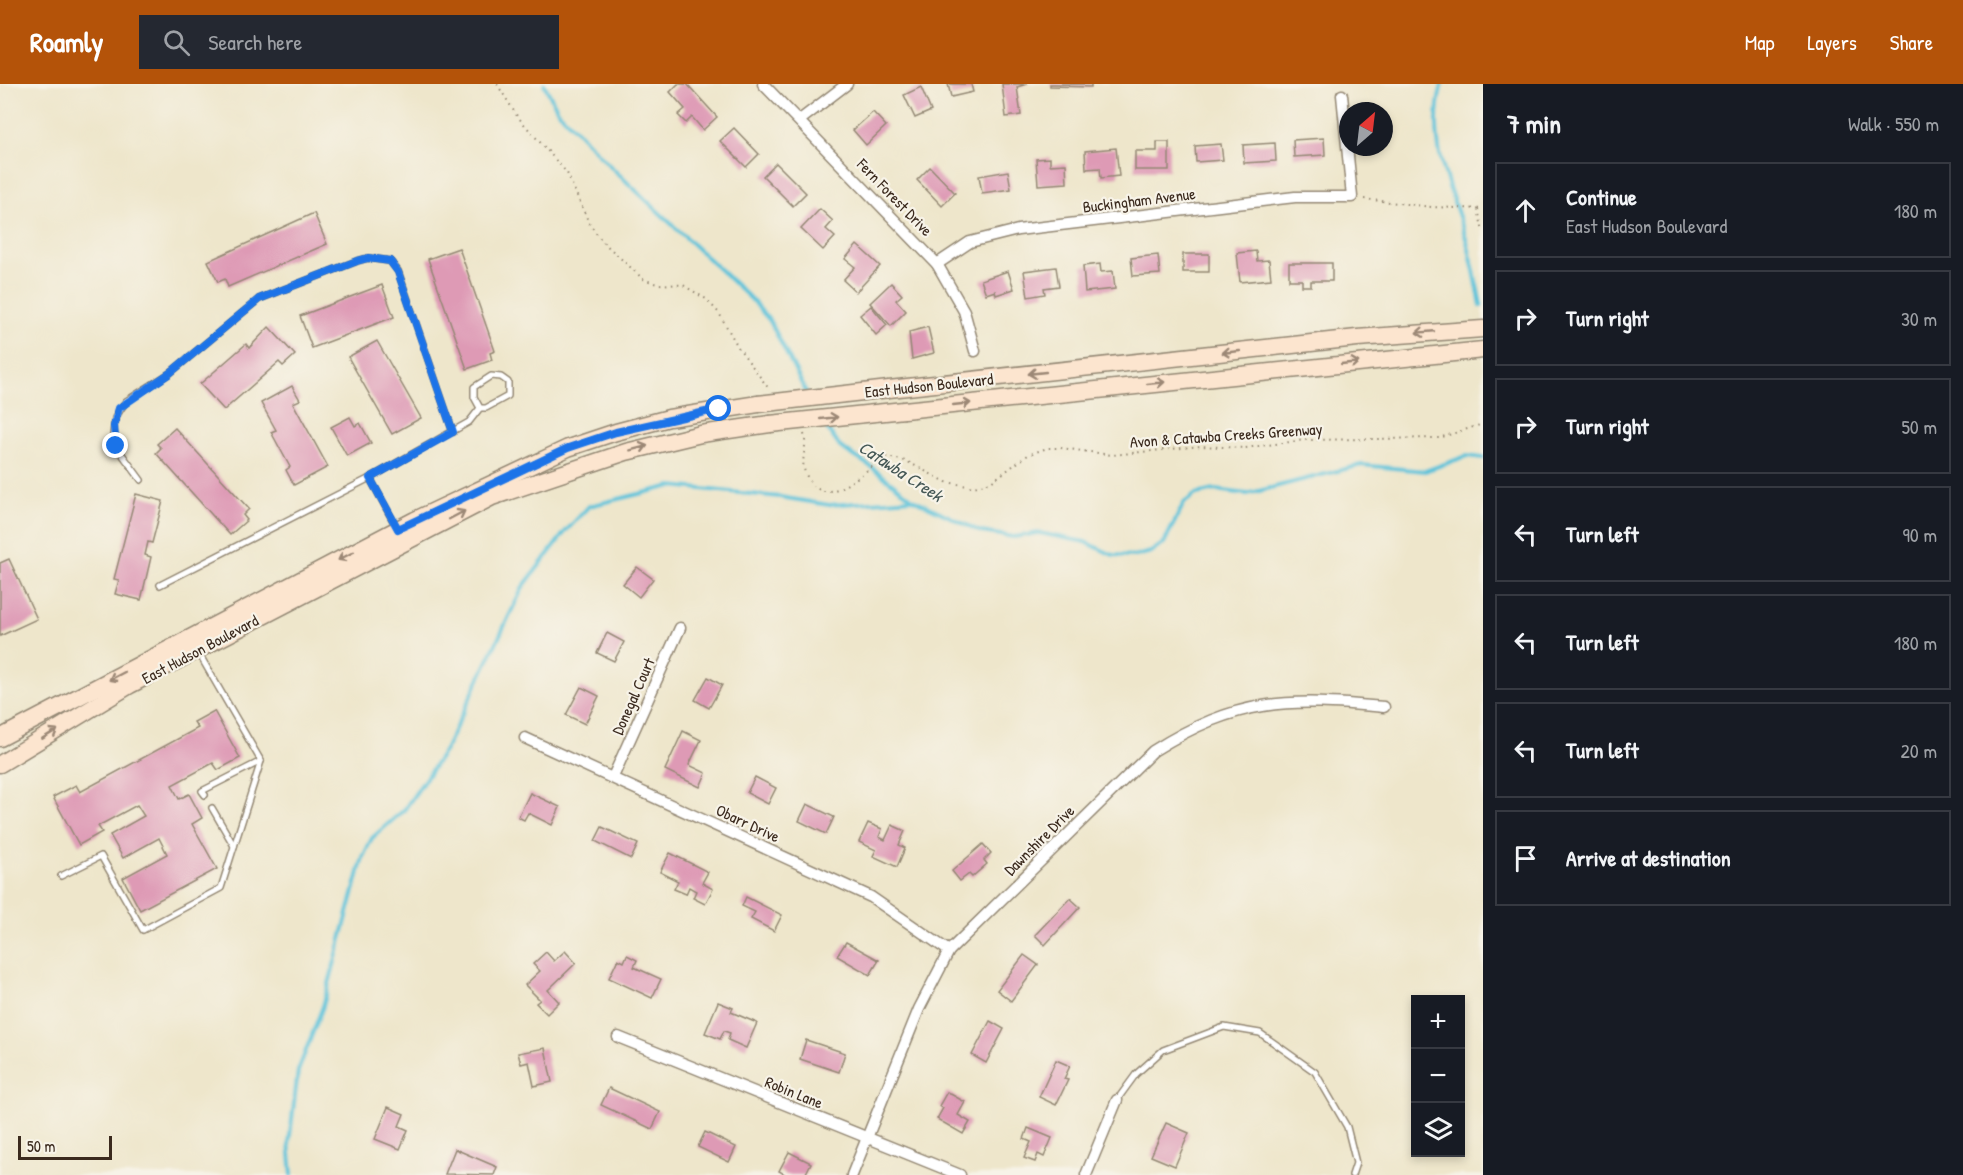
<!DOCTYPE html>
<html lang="en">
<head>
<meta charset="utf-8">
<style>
	:root { --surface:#171b24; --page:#242831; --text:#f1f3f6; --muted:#9ea1a6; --line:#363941; --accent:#b45309 }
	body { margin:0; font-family:"Patrick Hand",sans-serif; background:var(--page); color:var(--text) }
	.controls { position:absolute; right:18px; bottom:18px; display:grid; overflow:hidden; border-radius:0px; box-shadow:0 3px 9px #0003 }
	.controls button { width:54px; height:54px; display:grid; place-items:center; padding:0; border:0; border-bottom:2px solid var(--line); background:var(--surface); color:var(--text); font:30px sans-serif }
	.compass { position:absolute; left:1339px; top:18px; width:54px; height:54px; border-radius:50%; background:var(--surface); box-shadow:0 3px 9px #0003; rotate:28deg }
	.scale { position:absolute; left:18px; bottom:15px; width:94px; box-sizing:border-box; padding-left:6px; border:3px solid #3b2a1e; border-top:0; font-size:16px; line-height:21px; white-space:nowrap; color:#3b2a1e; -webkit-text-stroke:4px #f7f3e8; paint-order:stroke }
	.stop { position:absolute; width:18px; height:18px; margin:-14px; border:4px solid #1a73e8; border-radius:50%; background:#fff }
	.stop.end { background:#1a73e8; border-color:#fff; box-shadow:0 2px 6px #0008 }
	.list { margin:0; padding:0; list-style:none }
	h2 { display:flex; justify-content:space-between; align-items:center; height:78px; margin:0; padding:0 24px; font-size:26px }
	h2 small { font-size:20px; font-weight:400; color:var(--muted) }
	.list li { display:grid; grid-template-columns:39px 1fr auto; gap:18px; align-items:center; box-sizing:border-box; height:96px; margin:0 12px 12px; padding:0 12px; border:2px solid var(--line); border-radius:0px }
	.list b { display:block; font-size:22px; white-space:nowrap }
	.list p { margin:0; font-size:20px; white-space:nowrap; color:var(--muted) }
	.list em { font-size:20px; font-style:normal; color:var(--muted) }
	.icon { flex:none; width:33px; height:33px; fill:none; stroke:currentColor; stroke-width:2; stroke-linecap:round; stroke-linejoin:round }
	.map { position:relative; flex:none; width:1483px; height:1091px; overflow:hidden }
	header { display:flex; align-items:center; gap:36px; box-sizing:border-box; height:84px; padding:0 30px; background:var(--accent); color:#fff }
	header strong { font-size:28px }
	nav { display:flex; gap:33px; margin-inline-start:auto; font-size:21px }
	.search { width:420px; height:54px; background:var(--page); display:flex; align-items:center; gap:15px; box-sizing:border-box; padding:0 21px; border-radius:0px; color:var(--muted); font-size:22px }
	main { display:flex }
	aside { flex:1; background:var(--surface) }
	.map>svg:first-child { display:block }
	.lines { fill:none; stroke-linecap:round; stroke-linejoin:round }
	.stream { stroke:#5cc3da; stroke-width:4 }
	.building { fill:#de9ab5 }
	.lane-casing { stroke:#948874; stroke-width:8 }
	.street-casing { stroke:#948874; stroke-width:13 }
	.secondary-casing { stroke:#948874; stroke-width:19 }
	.path { stroke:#948874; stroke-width:2; stroke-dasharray:1.5 4.5; stroke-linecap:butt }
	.lane { stroke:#fff; stroke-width:5 }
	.street { stroke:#fff; stroke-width:10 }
	.secondary { stroke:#fce5cf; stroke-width:16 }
	.secondary-bridge-casing { stroke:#948874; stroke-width:19; stroke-linecap:butt }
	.secondary-bridge { stroke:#fce5cf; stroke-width:16 }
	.oneway { stroke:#9c8876 }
	.route { stroke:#1a73e8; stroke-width:8 }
	.labels { text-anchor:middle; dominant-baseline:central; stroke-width:4.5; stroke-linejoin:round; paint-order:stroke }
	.street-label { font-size:16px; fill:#3b2a1e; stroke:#f7f3e8 }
	.water-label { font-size:18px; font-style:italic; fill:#455856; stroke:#f7f3e8 }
</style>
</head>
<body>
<header>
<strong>Roamly</strong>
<div class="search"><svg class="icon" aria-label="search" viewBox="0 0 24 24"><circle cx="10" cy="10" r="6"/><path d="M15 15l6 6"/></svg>Search here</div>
<nav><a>Map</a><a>Layers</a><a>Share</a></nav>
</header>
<main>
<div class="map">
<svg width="1483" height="1091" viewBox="0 0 1483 1091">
	<rect width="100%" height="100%" fill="#f7f3e8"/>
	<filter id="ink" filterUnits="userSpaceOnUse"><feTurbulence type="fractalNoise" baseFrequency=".0167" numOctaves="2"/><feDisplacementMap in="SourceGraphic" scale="12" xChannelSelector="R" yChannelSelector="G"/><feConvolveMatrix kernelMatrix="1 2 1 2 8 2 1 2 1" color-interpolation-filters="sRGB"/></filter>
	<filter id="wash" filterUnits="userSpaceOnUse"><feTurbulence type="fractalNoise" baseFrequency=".008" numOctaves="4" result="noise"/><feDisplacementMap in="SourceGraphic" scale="24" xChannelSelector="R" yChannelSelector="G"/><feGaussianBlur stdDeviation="1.35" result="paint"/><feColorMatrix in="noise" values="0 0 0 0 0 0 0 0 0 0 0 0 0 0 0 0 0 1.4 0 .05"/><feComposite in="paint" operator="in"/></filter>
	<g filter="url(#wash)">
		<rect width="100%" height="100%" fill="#eee6cb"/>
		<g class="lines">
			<g class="stream">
				<polyline points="544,0 558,27 610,82 751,215 770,237 807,310"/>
				<path d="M1442,0c-16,61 9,102 25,158 6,21 10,43 14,64"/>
				<polyline points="824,340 840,363 870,382 913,415 981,448 1014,453 1039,449 1085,458 1113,471 1136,472 1151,468 1164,459 1184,419 1196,410 1215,406 1247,410 1361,381 1425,387 1467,372 1483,374"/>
				<polyline points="292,1091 289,1059 298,987 323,922 363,773 372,754 404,726 445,666 523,503 565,448 589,422 672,402 780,413 829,421 912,415"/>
			</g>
		</g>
		<g id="blocks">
			<g class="building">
				<polygon points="678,0 687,0 717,33 703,46 692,33 686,39 678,31 685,25 670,8"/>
				<polygon points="948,0 971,0 973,8 951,13"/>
				<polygon points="1002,0 1027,0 1017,3 1021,31 1006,33"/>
				<polygon points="1050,0 1091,0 1091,3 1050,2"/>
				<polygon points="921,3 931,27 915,34 904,11"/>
				<polygon points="873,28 886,42 866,61 853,46"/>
				<polygon points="734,44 759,70 746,83 720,57"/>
				<polygon points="1324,54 1325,71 1294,73 1293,56"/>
				<polygon points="1157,58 1169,58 1169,86 1135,86 1135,67 1157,67"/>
				<polygon points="1275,59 1276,77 1244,79 1243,61"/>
				<polygon points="1221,60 1223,76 1196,78 1195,62"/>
				<polygon points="1116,64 1119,92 1101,94 1100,84 1086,85 1085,67"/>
				<polygon points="1050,74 1050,81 1066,80 1067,99 1038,101 1036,75"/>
				<polygon points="776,79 806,109 793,122 763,92"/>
				<polygon points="930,83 955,109 942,122 917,96"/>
				<polygon points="1008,87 1011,105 982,109 979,92"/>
				<polygon points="820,125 833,137 826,145 835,153 823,166 801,145"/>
				<polygon points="314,129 327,160 228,203 225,195 218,198 208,177"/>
				<polygon points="857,161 880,182 856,208 843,196 855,183 845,175"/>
				<polygon points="459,164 495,267 490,269 492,276 467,285 428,175"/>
				<polygon points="1256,167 1257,177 1269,176 1271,195 1240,198 1237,169"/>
				<rect x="1183" y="170" width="26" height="18"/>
				<polygon points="1158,171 1160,190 1133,192 1131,174"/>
				<polygon points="1289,179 1332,179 1332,197 1311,197 1311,202 1302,202 1302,196 1289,196"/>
				<polygon points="1100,180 1101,188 1113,187 1115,205 1085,208 1083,182"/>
				<polygon points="1056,183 1059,202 1044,204 1045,210 1028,213 1024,187"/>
				<polygon points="1008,187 1014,205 996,211 995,207 986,210 981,196"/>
				<polygon points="891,199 902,211 896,216 906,227 891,242 870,219"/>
				<polygon points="382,201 394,233 312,264 300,232"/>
				<polygon points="871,222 887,241 876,251 860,231"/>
				<polygon points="269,243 295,271 283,282 279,278 224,326 200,300 246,260 249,264"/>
				<polygon points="928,243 934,269 912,275 909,248"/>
				<polygon points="377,257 421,334 392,350 348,273"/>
				<polygon points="292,302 300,316 293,319 328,383 294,401 286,386 290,383 271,348 276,346 261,319"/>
				<polygon points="350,333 355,342 360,339 371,359 347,372 331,343"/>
				<polygon points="175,344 249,425 243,431 247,436 230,451 156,369 161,364 157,360"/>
				<polygon points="136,410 163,417 152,459 148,458 145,471 151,473 141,516 115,510 119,496 114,495"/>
				<polygon points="9,475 37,535 0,552 0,479"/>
				<polygon points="637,483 653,495 639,513 623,500"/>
				<polygon points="607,549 624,558 614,577 597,569"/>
				<polygon points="708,593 722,601 709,624 695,616"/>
				<polygon points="581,603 599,612 585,640 566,631"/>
				<polygon points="214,627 240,674 218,686 213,679 172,701 179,715 189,710 202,734 192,740 217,785 140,826 123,794 167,770 159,754 123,774 110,751 144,732 137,721 98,742 102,748 79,761 53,713 76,701 80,708 198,644 194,638"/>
				<polygon points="683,647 701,656 689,681 706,689 700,703 665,686"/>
				<polygon points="755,693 776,704 768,720 747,709"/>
				<polygon points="530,709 560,723 552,741 528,729 524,736 518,733"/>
				<polygon points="807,720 834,733 826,750 799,737"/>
				<polygon points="868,739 882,745 879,753 885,756 892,741 905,747 899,761 905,764 897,783 873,772 876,766 859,758"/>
				<polygon points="602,743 638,760 631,775 595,757"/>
				<polygon points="983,760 991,769 984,776 987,780 972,793 969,790 960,797 952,787"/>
				<polygon points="670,769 708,788 702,799 713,805 705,820 693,814 696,807 689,803 686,810 674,805 678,797 660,788"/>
				<polygon points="746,813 782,831 774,847 751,835 755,828 742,822"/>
				<polygon points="1070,814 1080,823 1045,861 1035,851"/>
				<polygon points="846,858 879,876 870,891 837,872"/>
				<polygon points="565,867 576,879 548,906 559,918 547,930 536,919 540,916 525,901 540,887 533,880 546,868 554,877"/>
				<polygon points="627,871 637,876 634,883 661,895 652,914 609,894 618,875 624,878"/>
				<polygon points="1024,871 1038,881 1011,917 997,906"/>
				<polygon points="718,918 733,924 731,928 757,939 746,964 728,956 730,949 724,947 720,955 705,949"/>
				<polygon points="990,937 1004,945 986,979 972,971"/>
				<polygon points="806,956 845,969 839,988 800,975"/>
				<polygon points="545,964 552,998 534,1002 529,978 521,980 518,969"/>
				<polygon points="1056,976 1070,982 1064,995 1068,996 1056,1021 1039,1013"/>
				<polygon points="609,1004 660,1028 652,1045 601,1021"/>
				<polygon points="947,1008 965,1018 958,1031 970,1038 963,1050 937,1035 943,1024 939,1022"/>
				<polygon points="388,1023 404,1030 399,1042 408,1046 400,1065 375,1055"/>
				<polygon points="1166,1039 1189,1049 1175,1082 1151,1072"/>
				<polygon points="1028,1044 1052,1054 1044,1073 1038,1070 1035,1078 1024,1074 1031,1058 1024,1055"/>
				<polygon points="705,1048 736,1063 729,1078 698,1063"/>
				<polygon points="455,1065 497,1083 494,1091 445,1090"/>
				<polygon points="789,1068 811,1079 805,1091 786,1091 779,1087"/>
			</g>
		</g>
	</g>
	<g filter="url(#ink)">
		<use href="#blocks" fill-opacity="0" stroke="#948874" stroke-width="1.5"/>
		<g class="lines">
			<g class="lane-casing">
				<g id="lane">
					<polygon points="491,292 501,293 508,298 508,312 486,324 480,324 474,313 474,303"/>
					<polyline points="370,394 397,444"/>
					<polyline points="141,396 116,362 113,351 115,334 126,317 170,289 259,215 357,177 368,174 390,177 398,187 453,348"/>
					<polyline points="160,501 370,394 469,338 480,324"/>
					<polyline points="205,711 202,707 261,677"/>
					<polyline points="212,724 234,762"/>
					<polyline points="61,792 101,772 143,846 221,804 261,677 198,568"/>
					<polyline points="1117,1016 1136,990 1163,966 1224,943 1260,949 1315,988 1347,1043 1356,1079 1352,1091"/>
				</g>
			</g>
			<g class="street-casing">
				<g id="street">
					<polyline points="763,0 937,180 964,227 975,267"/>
					<polyline points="800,36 847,0"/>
					<polyline points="937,180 970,158 1018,146 1295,113 1352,113 1342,11"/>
					<polyline points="525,654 871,813 949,867"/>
					<polyline points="613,693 680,544"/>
					<polyline points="618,953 960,1091"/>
					<path d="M852,1091l67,-166 30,-58 204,-200c84,-53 135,-53 231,-44"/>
					<polyline points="1086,1091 1117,1016"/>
				</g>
			</g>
			<g class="secondary-casing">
				<g id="secondary">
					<polyline points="889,305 1357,254 1483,245"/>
					<polyline points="904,326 1483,266"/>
					<polyline points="0,654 415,436 568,364 616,348 669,334 758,320"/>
					<polyline points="0,680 130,601 492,413 626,368 701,350 770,340"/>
				</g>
			</g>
			<g class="path">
				<polyline points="497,0 517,32 567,89 589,139 602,157 643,195 657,200 683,201 706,215 719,229 738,263 769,305"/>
				<polyline points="1364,115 1432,123 1483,125"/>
				<polyline points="1478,125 1483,148"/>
				<path d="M804,350c4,13 -4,25 1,38 18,47 61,-6 82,-15l19,4 40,21 28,5 17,-5 37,-27 19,-7h14l51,7 89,-9 44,2 60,-8 134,-2 44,-14"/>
			</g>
			<use href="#lane" class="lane"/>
			<use href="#street" class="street"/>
			<use href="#secondary" class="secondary"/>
			<g class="secondary-bridge-casing">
				<g id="secondary-bridge">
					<polyline points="758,320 889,305"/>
					<polyline points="770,340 904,326"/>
				</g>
			</g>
			<use href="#secondary-bridge" class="secondary-bridge"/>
		</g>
		<defs><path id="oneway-shaft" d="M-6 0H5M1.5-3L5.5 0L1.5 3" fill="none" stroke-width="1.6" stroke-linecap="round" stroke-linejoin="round" transform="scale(1.5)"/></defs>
		<g class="oneway">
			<use href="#oneway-shaft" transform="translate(1425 248) rotate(175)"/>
			<use href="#oneway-shaft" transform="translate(1231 268) rotate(174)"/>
			<use href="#oneway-shaft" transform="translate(1350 279) rotate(-6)"/>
			<use href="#oneway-shaft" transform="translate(1037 289) rotate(174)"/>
			<use href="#oneway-shaft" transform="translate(1156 299) rotate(-6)"/>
			<use href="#oneway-shaft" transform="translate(962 320) rotate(-6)"/>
			<use href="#oneway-shaft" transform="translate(829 334) rotate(-6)"/>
			<use href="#oneway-shaft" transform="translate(639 364) rotate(-15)"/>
			<use href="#oneway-shaft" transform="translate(457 431) rotate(-28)"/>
			<use href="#oneway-shaft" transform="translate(346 472) rotate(152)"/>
			<use href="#oneway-shaft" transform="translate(117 592) rotate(152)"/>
			<use href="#oneway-shaft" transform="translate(50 650) rotate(-31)"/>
		</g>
	</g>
	<g class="lines" filter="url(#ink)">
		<polyline class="route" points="116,362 114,342 119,324 170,289 259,215 357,177 368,174 390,177 398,188 453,348 370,394 398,445 568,364 616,348 719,325"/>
	</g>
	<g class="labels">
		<g class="street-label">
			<text transform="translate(895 113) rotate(46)">Fern Forest Drive</text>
			<text transform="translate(1139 116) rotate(-7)">Buckingham Avenue</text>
			<text transform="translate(929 301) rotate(-6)">East Hudson Boulevard</text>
			<text transform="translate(1226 351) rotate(-4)">Avon &amp; Catawba Creeks Greenway</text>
			<text transform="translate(200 565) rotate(-28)">East Hudson Boulevard</text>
			<text transform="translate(633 612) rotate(-66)">Donegal Court</text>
			<text transform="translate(748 739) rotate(25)">Obarr Drive</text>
			<text transform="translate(1039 756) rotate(-45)">Dawnshire Drive</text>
			<text transform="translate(794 1008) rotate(22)">Robin Lane</text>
		</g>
		<g class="water-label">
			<text transform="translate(901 387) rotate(33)">Catawba Creek</text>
		</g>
	</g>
</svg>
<div class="controls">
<button>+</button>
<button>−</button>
<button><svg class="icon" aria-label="layers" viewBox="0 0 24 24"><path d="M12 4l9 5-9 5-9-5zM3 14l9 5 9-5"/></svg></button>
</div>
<svg class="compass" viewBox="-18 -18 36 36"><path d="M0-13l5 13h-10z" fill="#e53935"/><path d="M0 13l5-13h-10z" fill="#9ea1a6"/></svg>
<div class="scale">50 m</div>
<div class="stop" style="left:719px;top:325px"></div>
<div class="stop end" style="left:116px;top:362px"></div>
</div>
<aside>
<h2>7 min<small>Walk · 550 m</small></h2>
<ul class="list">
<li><svg class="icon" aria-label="ahead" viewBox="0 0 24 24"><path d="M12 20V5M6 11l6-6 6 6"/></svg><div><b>Continue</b><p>East Hudson Boulevard</p></div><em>180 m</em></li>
<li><svg class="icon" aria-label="right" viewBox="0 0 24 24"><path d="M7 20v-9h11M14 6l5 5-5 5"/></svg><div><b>Turn right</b></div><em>30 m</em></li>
<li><svg class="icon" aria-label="right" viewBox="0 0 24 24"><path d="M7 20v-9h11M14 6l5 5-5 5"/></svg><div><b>Turn right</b></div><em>50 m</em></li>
<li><svg class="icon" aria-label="left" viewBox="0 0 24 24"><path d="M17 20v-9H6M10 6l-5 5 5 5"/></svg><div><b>Turn left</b></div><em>90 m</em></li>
<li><svg class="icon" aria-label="left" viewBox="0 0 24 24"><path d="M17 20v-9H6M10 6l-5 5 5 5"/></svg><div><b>Turn left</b></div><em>180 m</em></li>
<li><svg class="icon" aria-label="left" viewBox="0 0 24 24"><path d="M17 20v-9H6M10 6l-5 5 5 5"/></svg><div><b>Turn left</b></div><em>20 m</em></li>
<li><svg class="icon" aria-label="arrive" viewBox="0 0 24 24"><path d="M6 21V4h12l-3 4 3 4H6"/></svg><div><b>Arrive at destination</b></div></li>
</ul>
</aside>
</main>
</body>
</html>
